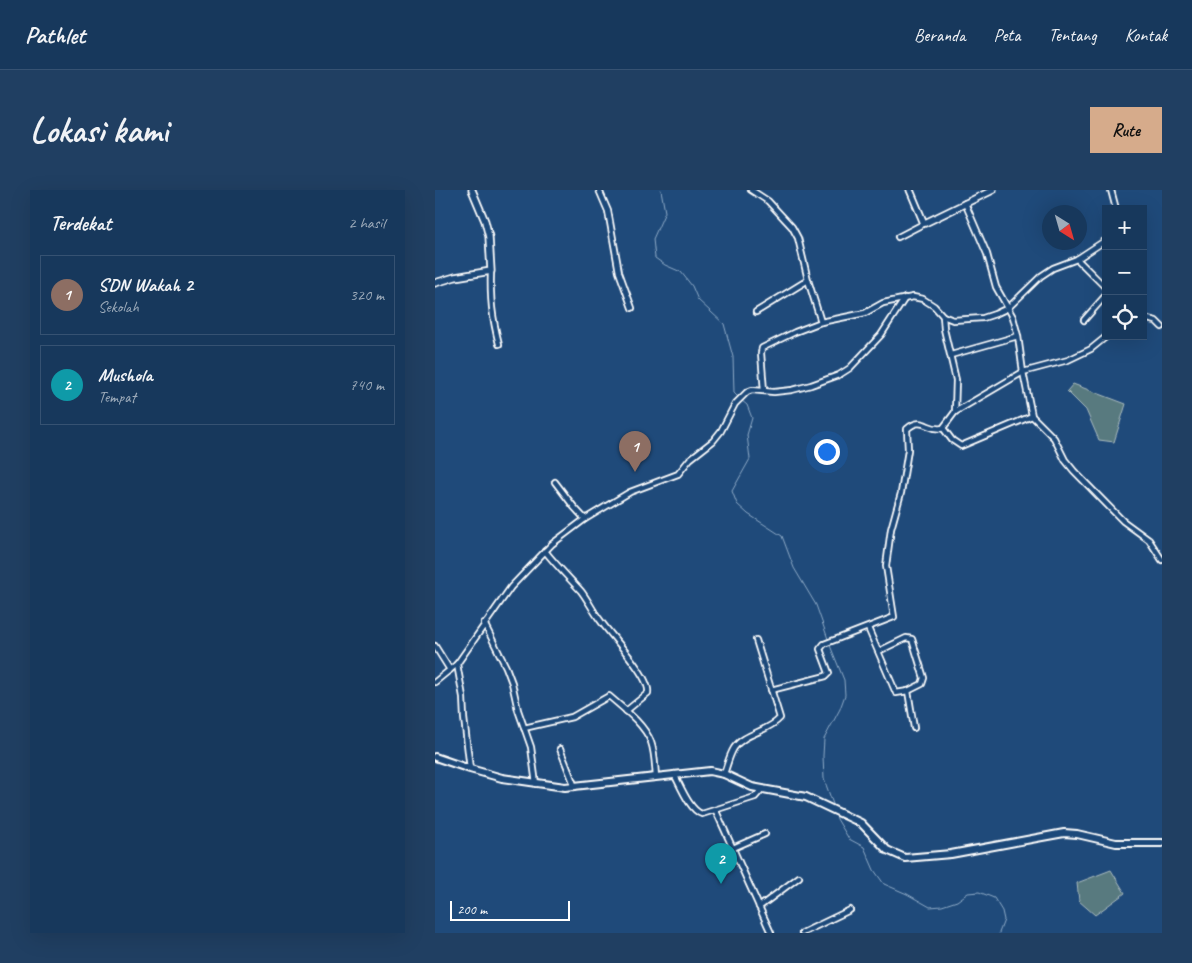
<!DOCTYPE html>
<html lang="id">
<head>
<meta charset="utf-8">
<style>
	:root { --surface:#17385c; --page:#203f62; --text:#f1f3f6; --muted:#9eacbb; --line:#365272; --accent:#d6ab8b }
	body { margin:0; font-family:Caveat,sans-serif; background:var(--page); color:var(--text) }
	.controls { position:absolute; right:15px; top:15px; display:grid; overflow:hidden; border-radius:0px; box-shadow:0 5px 20px #0002 }
	.controls button { width:45px; height:45px; display:grid; place-items:center; padding:0; border:0; border-bottom:1px solid var(--line); background:var(--surface); color:var(--text); font:25px sans-serif }
	.compass { position:absolute; left:607px; top:15px; width:45px; height:45px; border-radius:50%; background:var(--surface); box-shadow:0 5px 20px #0002; rotate:143deg }
	.scale { position:absolute; left:15px; bottom:12px; width:120px; box-sizing:border-box; padding-left:5px; border:2px solid #fff; border-top:0; font-size:14px; line-height:18px; white-space:nowrap; color:#fff; -webkit-text-stroke:4px #1f4a7a; paint-order:stroke }
	.you { position:absolute; left:391px; top:261px; width:18px; height:18px; margin:-12px; border:4px solid #fff; border-radius:50%; background:#1a73e8; box-shadow:0 0 0 8px #1a73e833 }
	.badge { display:grid; place-items:center; width:32px; height:32px; border-radius:50%; background:var(--accent); color:#fff; font-size:16px; font-weight:700 }
	.pin { position:absolute; translate:-50% -41px; filter:drop-shadow(0 1px 2px #0008) }
	.pin::after { content:''; position:absolute; top:26px; width:18px; height:15px; background:inherit; clip-path:polygon(0 0,100% 0,50% 100%) }
	.list { margin:0; padding:0; list-style:none }
	h2 { display:flex; justify-content:space-between; align-items:center; height:65px; margin:0; padding:0 20px; font-size:21px }
	h2 small { font-size:16px; font-weight:400; color:var(--muted) }
	.list li { display:grid; grid-template-columns:32px 1fr auto; gap:15px; align-items:center; box-sizing:border-box; height:80px; margin:0 10px 10px; padding:0 10px; border:1px solid var(--line); border-radius:0px }
	.list b { display:block; font-size:19px; white-space:nowrap }
	.list p { margin:0; font-size:16px; white-space:nowrap; color:var(--muted) }
	.list em { font-size:16px; font-style:normal; color:var(--muted) }
	.icon { flex:none; width:28px; height:28px; fill:none; stroke:currentColor; stroke-width:2; stroke-linecap:round; stroke-linejoin:round }
	.map { position:relative; flex:none; width:727px; height:743px; overflow:hidden; border-radius:0px }
	header { display:flex; align-items:center; gap:30px; box-sizing:border-box; height:70px; padding:0 25px; background:var(--surface); border-bottom:1px solid var(--line) }
	header strong { font-size:24px }
	nav { display:flex; gap:28px; margin-inline-start:auto; font-size:18px }
	.intro { display:flex; align-items:center; justify-content:space-between; box-sizing:border-box; height:120px; padding:0 30px }
	h1 { margin:0; font-size:35px }
	.button { padding:12px 22px; border-radius:0px; background:var(--accent); color:#111; font-size:18px; font-weight:700 }
	main { display:flex; gap:30px; padding:0 30px }
	aside { flex:1; background:var(--surface); border-radius:0px; box-shadow:0 5px 20px #0002 }
	.map>svg:first-child { display:block }
	.green { fill:#587a7f; stroke:#acbcbf }
	.lines { fill:none; stroke-linecap:round; stroke-linejoin:round }
	.stream { stroke:#8fabc7; stroke-width:1 }
	.minor-casing { stroke:#fff; stroke-width:8 }
	.tertiary-casing { stroke:#fff; stroke-width:9 }
	.secondary-casing { stroke:#fff; stroke-width:10 }
	.minor { stroke:#1f4a7a; stroke-width:4.5 }
	.tertiary { stroke:#1f4a7a; stroke-width:5.5 }
	.secondary { stroke:#1f4a7a; stroke-width:6 }
</style>
</head>
<body>
<header>
<strong>Pathlet</strong>
<nav><a>Beranda</a><a>Peta</a><a>Tentang</a><a>Kontak</a></nav>
</header>
<div class="intro"><h1>Lokasi kami</h1><a class="button">Rute</a></div>
<main>
<aside>
<h2>Terdekat<small>2 hasil</small></h2>
<ul class="list">
<li><span class="badge" style="background:#8d6e63">1</span><div><b>SDN Wakah 2</b><p>Sekolah</p></div><em>320 m</em></li>
<li><span class="badge" style="background:#0f9aa8">2</span><div><b>Mushola</b><p>Tempat</p></div><em>740 m</em></li>
</ul>
</aside>
<div class="map">
<svg width="727" height="743" viewBox="0 0 727 743">
	<rect width="100%" height="100%" fill="#1f4a7a"/>
	<filter id="ink" filterUnits="userSpaceOnUse"><feTurbulence type="fractalNoise" baseFrequency=".02" numOctaves="2"/><feDisplacementMap in="SourceGraphic" scale="10" xChannelSelector="R" yChannelSelector="G"/><feConvolveMatrix kernelMatrix="1 2 1 2 8 2 1 2 1" color-interpolation-filters="sRGB"/></filter>
	<g filter="url(#ink)">
		<g class="green">
			<polygon points="638,194 691,214 679,252 664,250 651,220 632,201"/>
			<polygon points="676,680 690,703 660,725 644,711 642,693"/>
		</g>
		<g class="lines">
			<g class="stream">
				<polyline points="226,0 230,22 218,49 220,68 230,75 246,82 257,96 263,110 289,134 298,167 299,203 303,207"/>
				<polyline points="306,210 312,215 317,228 312,245 315,269 297,301 302,314 313,324 347,346 359,378 381,415 393,449"/>
				<polyline points="394,453 409,490 410,505 405,519 389,549 388,566 389,589 399,617"/>
				<polyline points="401,624 402,629 414,649 429,657 439,680 449,694 472,704 495,717 507,716 522,711 533,703 544,702 559,708 567,721 569,730 564,743"/>
			</g>
			<g class="minor-casing">
				<g id="minor">
					<polyline points="164,0 173,21 184,82 197,118"/>
					<polyline points="316,0 333,11 357,37 363,48 373,90 386,132"/>
					<polyline points="676,0 681,19"/>
					<polyline points="530,13 552,64 561,97 578,127 583,146 588,182 597,226 619,248 630,270 639,281 688,331 714,350 727,370"/>
					<polyline points="463,47 490,33"/>
					<polyline points="642,69 671,98"/>
					<path d="M56,81c-1,27 1,46 8,73"/>
					<polyline points="321,122 373,90"/>
					<polyline points="508,126 509,139 521,190 520,222"/>
					<polyline points="708,128 721,131 727,137"/>
					<polyline points="649,130 671,105"/>
					<polyline points="516,165 583,146"/>
					<polyline points="329,201 326,163 327,158 360,142 386,132 430,123 448,113 478,107 488,109 499,116 508,126 518,130 548,128 560,124 573,118 606,86 618,78 642,69 671,50"/>
					<polyline points="508,238 517,250 526,256 597,226"/>
					<polyline points="120,292 139,317 150,329"/>
					<path d="M110,361c11,14 24,27 36,40 7,9 12,20 19,29 10,15 51,57 48,73l-22,18"/>
					<polyline points="49,433 71,477 77,493 83,520 96,557 101,594"/>
					<polyline points="433,438 461,503 473,501 487,494 489,488 477,449 471,448 444,461"/>
					<polyline points="0,456 15,480"/>
					<polyline points="22,474 28,507 29,528 35,579"/>
					<polyline points="0,492 22,474 76,397 117,354 150,329 195,302 243,284 255,269 278,251 286,241 300,214 312,202 317,200 339,202 357,200 376,195 404,185 415,178 446,145 470,108"/>
					<path d="M336,500l55,-14 3,-3 -9,-24 4,-5 70,-27 -8,-51 5,-37 10,-36 7,-43 -1,-21c16,-14 21,3 36,-1l12,-16 68,-40 45,-12 23,-11 16,-13"/>
					<polyline points="473,501 479,538"/>
					<path d="M89,538l48,-11 37,-21c15,13 35,28 42,46 4,11 4,24 5,35"/>
					<polyline points="125,559 140,597"/>
					<path d="M239,584c6,11 16,37 28,40l53,-17 7,-8"/>
					<path d="M289,584c3,-8 5,-18 10,-26 10,-15 34,-16 46,-30l-24,-78"/>
					<polyline points="281,621 336,743"/>
					<polyline points="298,658 330,644"/>
					<polyline points="324,717 364,687"/>
					<polyline points="367,743 415,720"/>
				</g>
			</g>
			<g class="tertiary-casing">
				<g id="tertiary">
					<polyline points="475,0 488,31 490,33 558,0"/>
					<polyline points="0,93 20,87 56,81 54,47 50,31 37,0"/>
				</g>
			</g>
			<g class="secondary-casing">
				<polyline id="secondary" points="0,567 35,579 67,588 130,597 275,581 289,584 317,597 371,607 426,633 452,660 470,668 516,664 629,643 642,644 681,653 727,653"/>
			</g>
			<use href="#minor" class="minor"/>
			<use href="#tertiary" class="tertiary"/>
			<use href="#secondary" class="secondary"/>
		</g>
	</g>
</svg>
<div class="controls">
<button>+</button>
<button>−</button>
<button><svg class="icon" aria-label="locate" viewBox="0 0 24 24"><circle cx="12" cy="12" r="6"/><path d="M12 2v4M12 18v4M2 12h4M18 12h4"/></svg></button>
</div>
<svg class="compass" viewBox="-18 -18 36 36"><path d="M0-13l5 13h-10z" fill="#e53935"/><path d="M0 13l5-13h-10z" fill="#9eacbb"/></svg>
<div class="scale">200 m</div>
<div class="you"></div>
<div class="pin badge" style="left:200px;top:282px;background:#8d6e63">1</div>
<div class="pin badge" style="left:286px;top:694px;background:#0f9aa8">2</div>
</div>
</main>
</body>
</html>
